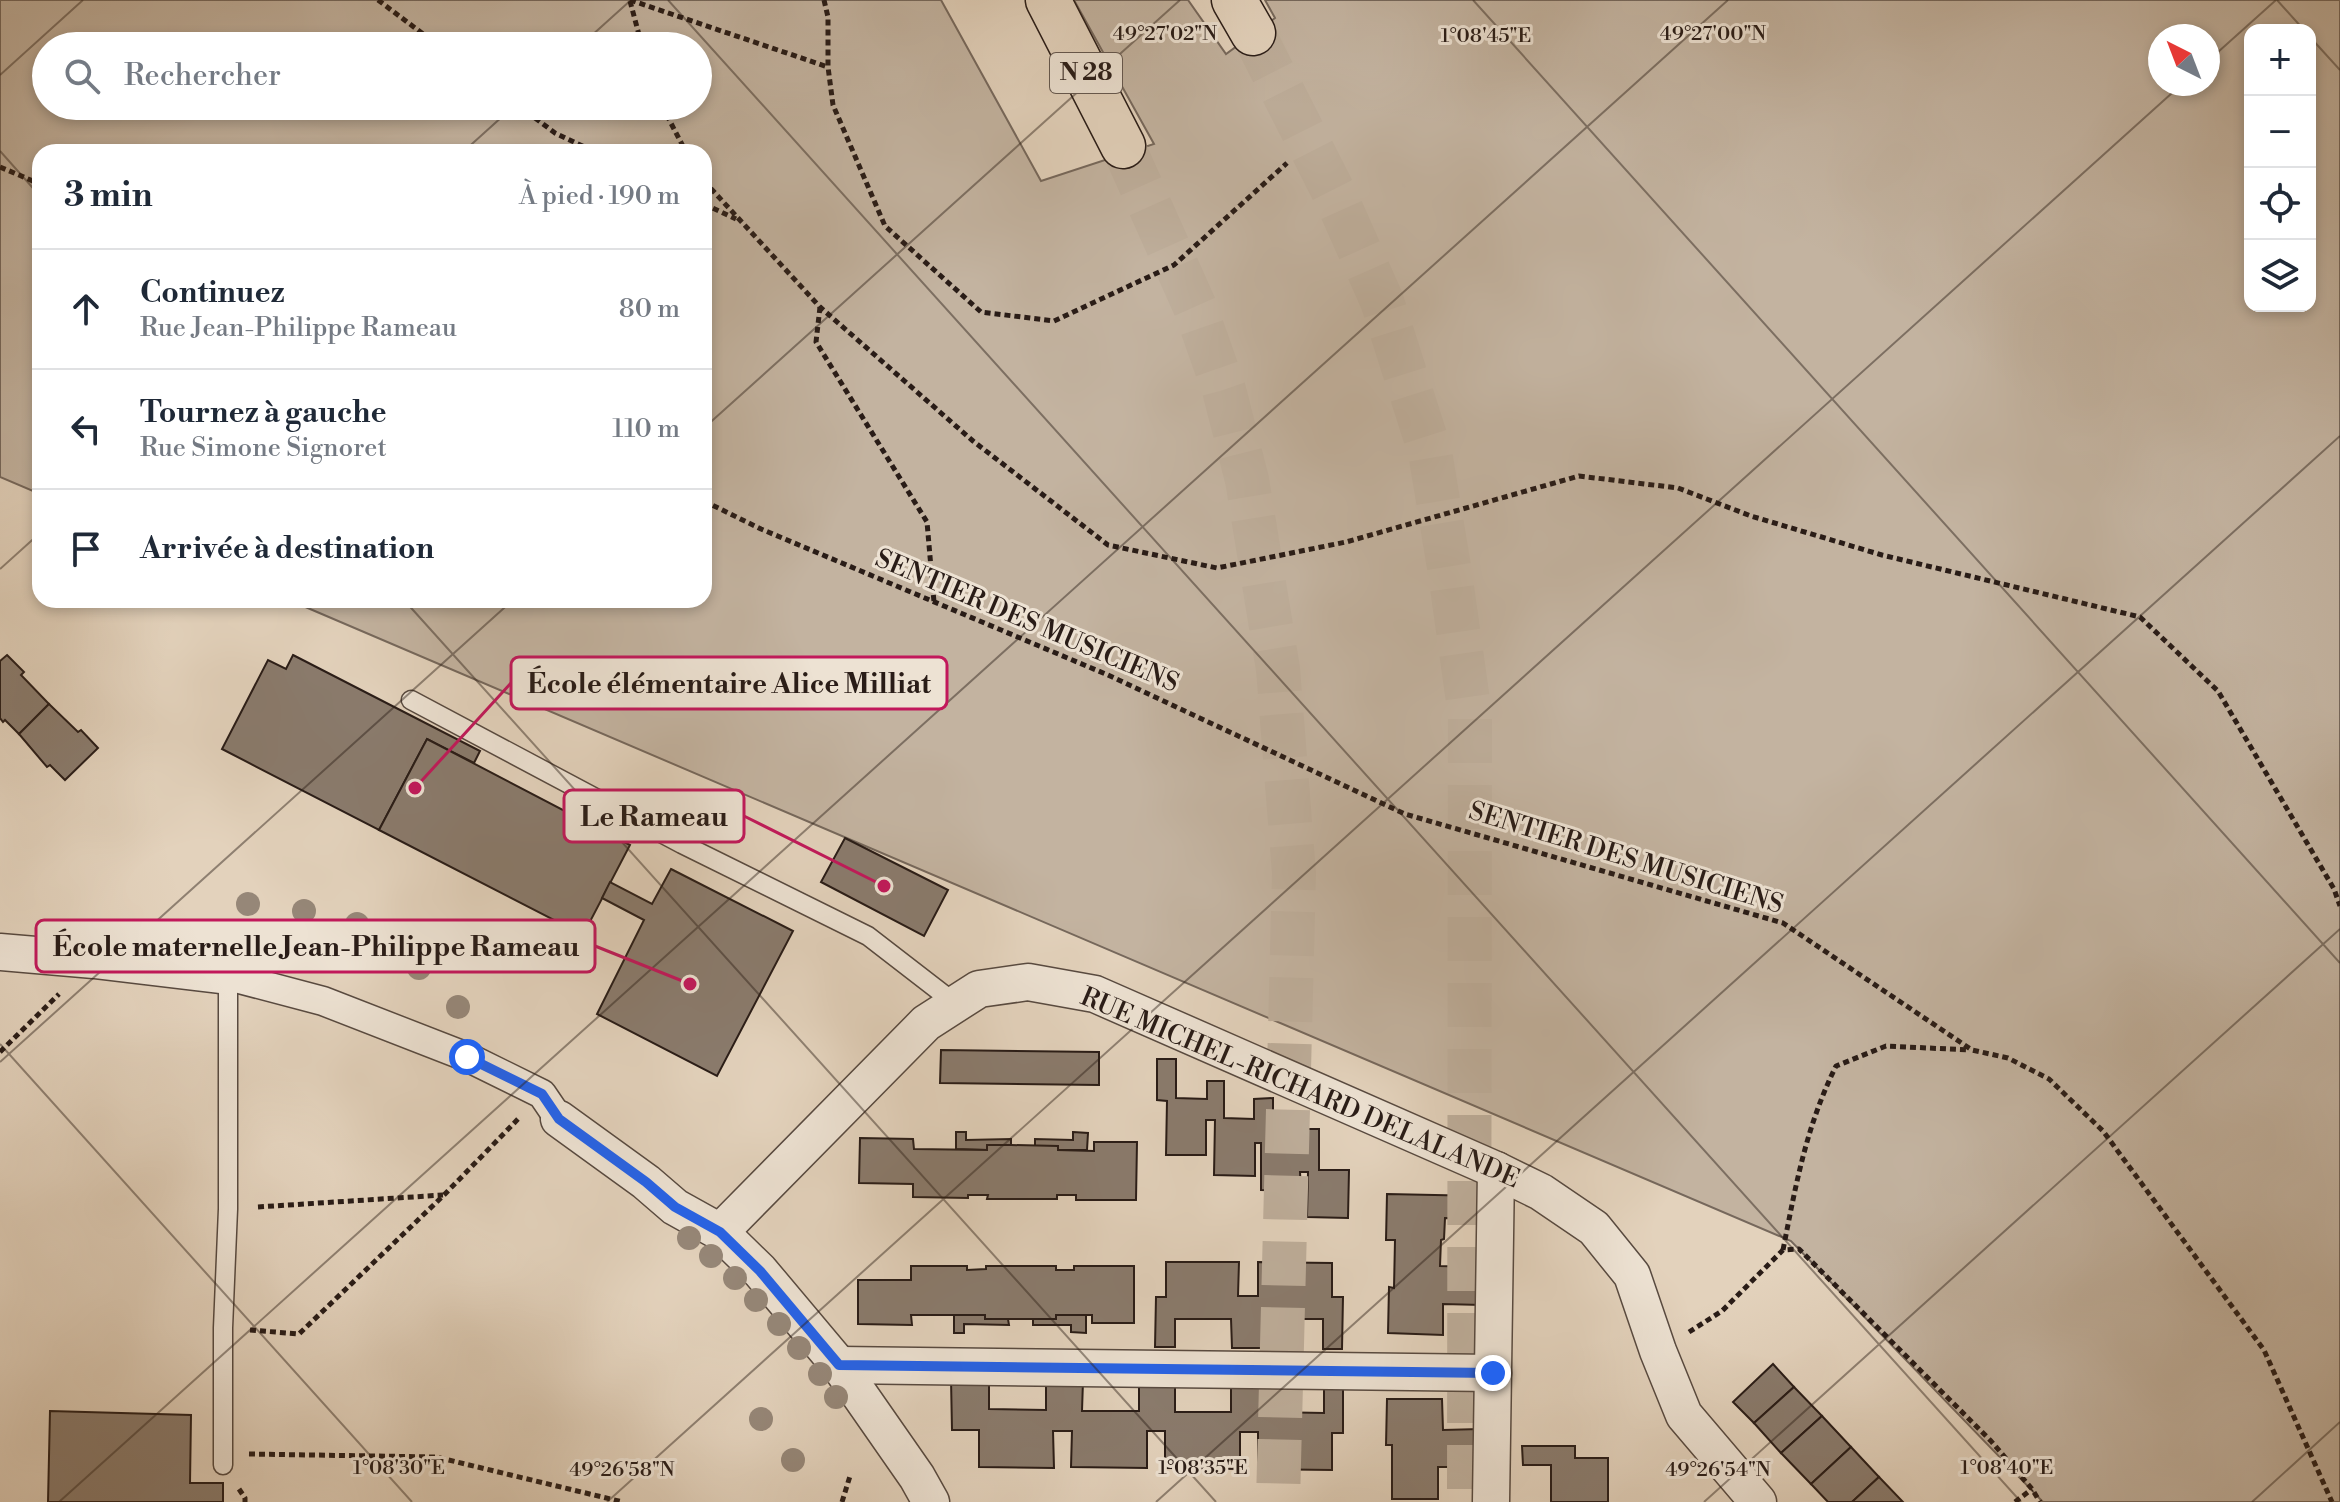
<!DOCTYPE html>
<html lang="fr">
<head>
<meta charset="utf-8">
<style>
	:root { --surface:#fff; --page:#f6f6f7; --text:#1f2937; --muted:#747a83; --line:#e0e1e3 }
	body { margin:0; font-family:"Libre Bodoni",serif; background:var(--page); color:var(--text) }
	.controls { position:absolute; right:24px; top:24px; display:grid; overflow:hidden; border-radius:16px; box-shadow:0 4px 12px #0003 }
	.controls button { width:72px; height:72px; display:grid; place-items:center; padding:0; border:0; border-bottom:2px solid var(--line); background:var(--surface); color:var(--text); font:40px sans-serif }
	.compass { position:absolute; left:2148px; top:24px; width:72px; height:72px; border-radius:50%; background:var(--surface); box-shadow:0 4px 12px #0003; rotate:318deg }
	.stop { position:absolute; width:24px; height:24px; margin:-18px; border:6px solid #2563eb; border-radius:50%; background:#fff }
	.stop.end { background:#2563eb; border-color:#fff; box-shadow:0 2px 8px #0008 }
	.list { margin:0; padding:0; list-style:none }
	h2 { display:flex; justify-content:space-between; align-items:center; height:104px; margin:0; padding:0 32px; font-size:34px }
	h2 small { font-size:26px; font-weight:400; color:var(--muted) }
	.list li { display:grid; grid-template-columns:52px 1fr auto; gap:24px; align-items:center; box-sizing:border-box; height:120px; padding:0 32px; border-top:2px solid var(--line) }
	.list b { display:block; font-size:30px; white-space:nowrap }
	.list p { margin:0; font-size:26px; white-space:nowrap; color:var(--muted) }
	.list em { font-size:26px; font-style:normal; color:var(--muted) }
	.icon { flex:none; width:44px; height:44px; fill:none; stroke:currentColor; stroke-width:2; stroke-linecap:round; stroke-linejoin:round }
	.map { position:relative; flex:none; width:2340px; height:1502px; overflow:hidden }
	.search { position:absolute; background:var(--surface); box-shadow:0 4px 12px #0003; left:32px; top:32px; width:680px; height:88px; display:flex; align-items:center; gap:20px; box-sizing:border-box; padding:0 28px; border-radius:44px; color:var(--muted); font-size:30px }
	.panel { position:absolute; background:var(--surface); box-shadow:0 4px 12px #0003; left:32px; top:144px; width:680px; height:464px; border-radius:24px }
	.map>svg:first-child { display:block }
	.green { fill:#c3b3a0; stroke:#76685c; stroke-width:2; fill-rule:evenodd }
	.building { fill:#8a7b6d; stroke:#291c17; stroke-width:2 }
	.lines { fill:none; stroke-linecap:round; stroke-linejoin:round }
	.trunk-tunnel { stroke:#beae9b; stroke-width:44; stroke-dasharray:44 22; stroke-linecap:butt }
	.service-casing { stroke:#584a40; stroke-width:21 }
	.pedestrian-casing { stroke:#584a40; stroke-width:31 }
	.minor-casing { stroke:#584a40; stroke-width:39 }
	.trunk-casing { stroke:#291c17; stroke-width:47 }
	.path { stroke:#291c17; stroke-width:5; stroke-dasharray:6 4; stroke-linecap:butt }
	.service { stroke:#ede2d3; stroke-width:18 }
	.pedestrian { stroke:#ede2d3; stroke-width:28 }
	.minor { stroke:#ede2d3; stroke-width:36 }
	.trunk { stroke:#e3d2bc; stroke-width:44 }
	.tree { fill:#968778 }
	.route { stroke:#2563eb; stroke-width:10 }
	.ticks { fill:none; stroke:#291c17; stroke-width:2; stroke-opacity:0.45 }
	.labels { text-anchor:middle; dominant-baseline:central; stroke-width:6; stroke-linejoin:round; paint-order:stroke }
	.shield { fill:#ede2d3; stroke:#64574f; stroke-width:2 }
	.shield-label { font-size:24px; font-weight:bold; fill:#291c17 }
	.street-label { font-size:26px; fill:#291c17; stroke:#ede2d3 }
	.ticks-label { font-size:20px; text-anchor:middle; fill:#291c17; stroke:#ede2d3; stroke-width:6; stroke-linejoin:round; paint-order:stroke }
	.leader { fill:none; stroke:#c2185b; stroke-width:3 }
	.callout-dot { fill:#c2185b; stroke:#ede2d3; stroke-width:3 }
	.callout { fill:#ede2d3; stroke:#c2185b; stroke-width:3 }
	.callout-label { font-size:28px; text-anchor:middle; font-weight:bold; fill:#291c17 }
</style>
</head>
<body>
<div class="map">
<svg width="2340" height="1502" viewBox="0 0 2340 1502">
	<rect width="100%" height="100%" fill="#e3d2bc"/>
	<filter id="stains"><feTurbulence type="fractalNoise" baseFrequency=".0025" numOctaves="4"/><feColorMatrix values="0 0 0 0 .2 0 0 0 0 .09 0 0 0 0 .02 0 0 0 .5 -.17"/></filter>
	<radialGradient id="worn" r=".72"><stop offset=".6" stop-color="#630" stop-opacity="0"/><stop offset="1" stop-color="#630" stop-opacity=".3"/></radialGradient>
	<path class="green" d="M0,0h941l100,181 113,-37 -80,-144h114l38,54 49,-36 -10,-18h1075v1502h-297l-252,-261 -1502,-641h415v-448h-664v342l-40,-17zM2250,30h60v276h-60zM2160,36h48v48h-48zM46,46h652v60h-652z"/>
	<g class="building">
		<polygon points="7,655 24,672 21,675 49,704 19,734 5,720 3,722 0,718 0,661"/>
		<polygon points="293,655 480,751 474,763 427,739 379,830 222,749 268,660 286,669"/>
		<polygon points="49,704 78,732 81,730 98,748 65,780 50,765 47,767 19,734"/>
		<polygon points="427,739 630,845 583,935 379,830"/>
		<polygon points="845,838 948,890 924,936 821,882"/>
		<polygon points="671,869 793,931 717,1076 597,1014 644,920 602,898 610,882 652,904"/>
		<polygon points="941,1050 1099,1052 1099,1085 940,1083"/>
		<polygon points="1157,1059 1176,1059 1176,1098 1207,1099 1207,1081 1224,1081 1224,1118 1254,1119 1254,1099 1273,1098 1273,1142 1301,1142 1301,1129 1319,1129 1319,1170 1349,1170 1348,1218 1307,1217 1308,1172 1300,1172 1301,1191 1261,1190 1261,1143 1255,1143 1255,1176 1214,1175 1215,1120 1206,1120 1206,1155 1166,1155 1167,1101 1157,1100"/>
		<polygon points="956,1132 966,1132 966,1140 1011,1139 1011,1145 987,1145 987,1150 956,1149"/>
		<polygon points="1073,1132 1088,1133 1087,1150 1058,1150 1058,1146 1035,1146 1035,1139 1073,1140"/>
		<polygon points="860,1138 913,1139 914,1149 987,1150 987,1145 1011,1145 1058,1146 1058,1150 1094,1151 1094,1142 1137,1142 1136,1200 1076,1200 1076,1195 1057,1195 1057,1199 987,1199 988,1195 968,1195 968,1198 913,1197 913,1184 859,1183"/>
		<polygon points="1387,1194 1482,1196 1482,1219 1445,1218 1444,1239 1441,1240 1440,1266 1483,1267 1482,1305 1443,1304 1443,1335 1388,1333 1389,1287 1394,1288 1395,1240 1386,1240"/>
		<polygon points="1166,1262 1239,1262 1238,1296 1258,1296 1258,1262 1332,1263 1332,1297 1343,1297 1342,1349 1323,1349 1323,1319 1268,1319 1268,1348 1232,1348 1231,1319 1175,1319 1175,1347 1155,1347 1156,1297 1166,1297"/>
		<polygon points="911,1266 967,1266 967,1270 986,1269 986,1266 1056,1266 1056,1270 1074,1270 1074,1266 1134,1266 1134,1323 1092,1323 1092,1315 1056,1315 1056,1319 985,1319 985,1315 911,1315 912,1325 858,1324 858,1280 911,1280"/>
		<polygon points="954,1315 985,1315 985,1319 1008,1319 1009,1325 964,1324 964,1333 954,1333"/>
		<polygon points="1056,1315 1086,1315 1086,1333 1071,1332 1071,1325 1033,1325 1033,1319 1056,1319"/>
		<polygon points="1773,1364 1794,1387 1754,1423 1733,1402"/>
		<polygon points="951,1379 989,1380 989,1409 1046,1410 1046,1381 1083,1381 1082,1411 1139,1411 1139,1382 1175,1382 1175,1412 1231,1412 1231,1381 1269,1382 1268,1412 1324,1413 1324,1380 1343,1380 1343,1433 1332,1433 1332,1470 1258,1469 1258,1432 1240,1432 1240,1469 1165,1468 1165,1431 1147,1431 1147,1468 1071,1467 1072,1431 1053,1431 1054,1468 979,1467 979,1430 952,1430"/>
		<polygon points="1794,1387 1822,1416 1781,1453 1754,1423"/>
		<polygon points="1387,1399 1442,1399 1443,1430 1480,1429 1480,1467 1438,1467 1438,1499 1392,1499 1392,1445 1386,1445"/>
		<polygon points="50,1411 191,1415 190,1483 223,1483 223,1502 48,1502"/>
		<polygon points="1822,1416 1851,1447 1811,1484 1781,1453"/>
		<polygon points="1522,1446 1575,1446 1575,1458 1608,1458 1608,1502 1551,1502 1551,1465 1523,1465"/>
		<polygon points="1851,1447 1879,1477 1852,1502 1828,1502 1811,1484"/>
		<polygon points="1879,1477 1903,1502 1852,1502"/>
	</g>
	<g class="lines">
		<g class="trunk-tunnel">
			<polyline points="1253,33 1334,193 1382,301 1430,452 1450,573 1470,715 1469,1502"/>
			<polyline points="1123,146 1195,307 1224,390 1247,480 1278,669 1294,873 1278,1502"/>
		</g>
		<g class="service-casing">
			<g id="service">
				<polyline points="411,700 682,844 868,936 956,1004"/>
				<polyline points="223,1465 223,1328 228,1209 228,976"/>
			</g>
		</g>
		<g class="pedestrian-casing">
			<polyline id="pedestrian" points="228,976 323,1001 467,1057 542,1094 559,1119"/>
		</g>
		<g class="minor-casing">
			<g id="minor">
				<polyline points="0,952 94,960 228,976"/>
				<polyline points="559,1119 646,1182 675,1207 720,1232 760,1271 839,1365 917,1477 931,1502"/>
				<polyline points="720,1232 926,1023 979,989 1028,982 1095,994 1496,1170 1541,1192 1594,1228 1632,1275 1658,1351 1684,1415 1758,1502"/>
				<polyline points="839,1365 1493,1373"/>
				<polyline points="1491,1502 1496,1170"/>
			</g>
		</g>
		<g class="trunk-casing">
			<g id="trunk">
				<polyline points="1048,0 1123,146"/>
				<polyline points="1234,0 1253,33"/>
			</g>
		</g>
		<g class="path">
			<polyline points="378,0 439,46"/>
			<polyline points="630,0 828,67"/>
			<polyline points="824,0 828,17 828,67 833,105 885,226 981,312 1054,321 1174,265 1287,163"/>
			<polyline points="630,1 642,46"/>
			<polyline points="519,106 555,133 595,152"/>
			<polyline points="662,106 686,152"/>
			<polyline points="0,167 40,184"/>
			<polyline points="704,181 820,307 973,441 1108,545 1217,568 1346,542 1579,476 1678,488 1751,516 1882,555 2140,617 2218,691 2334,889 2340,906"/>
			<polyline points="704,204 736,219"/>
			<polyline points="820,307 816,342 927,522 934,602"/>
			<polyline points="704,501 761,529 1108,675 1405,814 1783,923 1972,1050 2008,1058 2049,1079 2103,1131 2264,1350 2332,1502"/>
			<polyline points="0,1052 59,994"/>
			<polyline points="258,1207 443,1195"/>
			<path d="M1783,1250c13,-66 23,-123 53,-184l50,-20 84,4"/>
			<polyline points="250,1330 299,1334 444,1195 519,1118"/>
			<polyline points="1689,1332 1722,1311 1783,1250 1799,1249 1991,1441 2032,1489 2040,1502"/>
			<polyline points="249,1454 436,1457 623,1502"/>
			<polyline points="239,1489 245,1498 245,1502"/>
			<polyline points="842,1502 850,1476"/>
			<polyline points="2015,1502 2032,1489"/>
		</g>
		<use href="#service" class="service"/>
		<use href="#pedestrian" class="pedestrian"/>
		<use href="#minor" class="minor"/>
		<use href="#trunk" class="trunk"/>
	</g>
	<g class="tree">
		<circle cx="248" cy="904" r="12"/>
		<circle cx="304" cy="911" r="12"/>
		<circle cx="357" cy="924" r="12"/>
		<circle cx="419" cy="968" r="12"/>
		<circle cx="458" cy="1007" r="12"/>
		<circle cx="689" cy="1238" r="12"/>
		<circle cx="711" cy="1256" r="12"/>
		<circle cx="735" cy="1278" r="12"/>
		<circle cx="756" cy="1300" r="12"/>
		<circle cx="779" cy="1324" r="12"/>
		<circle cx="799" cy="1348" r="12"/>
		<circle cx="820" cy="1374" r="12"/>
		<circle cx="836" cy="1397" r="12"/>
		<circle cx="761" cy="1419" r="12"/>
		<circle cx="793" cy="1460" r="12"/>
	</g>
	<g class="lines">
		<polyline class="route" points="467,1057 542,1094 559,1119 646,1182 675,1207 720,1232 760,1271 839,1365 1493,1373"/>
	</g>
	<path class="ticks" d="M668,0l1353,1502M1473,0l867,963M2277,0l27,30M2310,37l30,33M580,46l51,-46M2208,61l68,-61M0,75l83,-75M0,151l40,45M463,152l51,-46M704,428l476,-428M0,569l40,-36M404,600l812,902M0,1044l412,458M0,1062l513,-462M59,1502l1669,-1502M607,1502l1575,-1418M1156,1502l1184,-1066M1704,1502l636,-573M2252,1502l88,-80"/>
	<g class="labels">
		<rect class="shield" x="1050" y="53" width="72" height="40" rx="6"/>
		<g class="shield-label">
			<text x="1086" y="73">N 28</text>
		</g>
		<g class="street-label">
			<text transform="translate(1027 621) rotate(23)">SENTIER DES MUSICIENS</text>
			<text transform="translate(1626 858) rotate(17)">SENTIER DES MUSICIENS</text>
			<text transform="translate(1300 1088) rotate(23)">RUE MICHEL-RICHARD DELALANDE</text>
		</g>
	</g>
	<g class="ticks-label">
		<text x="1713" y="40">49°27'00"N</text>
		<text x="1165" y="40">49°27'02"N</text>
		<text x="1486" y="42">1°08'45"E</text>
		<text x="399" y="1474">1°08'30"E</text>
		<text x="1203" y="1474">1°08'35"E</text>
		<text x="2007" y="1474">1°08'40"E</text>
		<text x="622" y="1476">49°26'58"N</text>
		<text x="1718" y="1476">49°26'54"N</text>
	</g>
	<path class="leader" d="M415 788L511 683M884 886L744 816M690 984L595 946"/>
	<g class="callout-dot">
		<circle cx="415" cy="788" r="8"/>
		<circle cx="884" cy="886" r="8"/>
		<circle cx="690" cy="984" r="8"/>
	</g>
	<g class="callout">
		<rect x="511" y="657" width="436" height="52" rx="8"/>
		<rect x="564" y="790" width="180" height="52" rx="8"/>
		<rect x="36" y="920" width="559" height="52" rx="8"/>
	</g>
	<g class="callout-label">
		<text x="729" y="693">École élémentaire Alice Milliat</text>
		<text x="654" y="826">Le Rameau</text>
		<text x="316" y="956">École maternelle Jean-Philippe Rameau</text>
	</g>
	<rect width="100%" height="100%" filter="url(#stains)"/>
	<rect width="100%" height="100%" fill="url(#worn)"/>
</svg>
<div class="controls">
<button>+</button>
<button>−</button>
<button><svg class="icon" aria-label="locate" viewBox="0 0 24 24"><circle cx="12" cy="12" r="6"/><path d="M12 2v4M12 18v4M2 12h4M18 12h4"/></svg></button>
<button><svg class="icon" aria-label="layers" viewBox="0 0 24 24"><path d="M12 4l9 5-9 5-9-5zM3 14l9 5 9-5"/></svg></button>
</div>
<svg class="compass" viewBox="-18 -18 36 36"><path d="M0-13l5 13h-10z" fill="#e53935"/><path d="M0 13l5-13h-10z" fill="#747a83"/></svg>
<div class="stop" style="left:467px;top:1057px"></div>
<div class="stop end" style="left:1493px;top:1373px"></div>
<div class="search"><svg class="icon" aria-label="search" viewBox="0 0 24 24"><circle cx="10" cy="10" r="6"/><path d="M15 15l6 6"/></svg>Rechercher</div>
<section class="panel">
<h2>3 min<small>À pied · 190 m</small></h2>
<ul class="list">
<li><svg class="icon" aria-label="ahead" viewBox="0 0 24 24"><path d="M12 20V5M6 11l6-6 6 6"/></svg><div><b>Continuez</b><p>Rue Jean-Philippe Rameau</p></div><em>80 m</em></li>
<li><svg class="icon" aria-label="left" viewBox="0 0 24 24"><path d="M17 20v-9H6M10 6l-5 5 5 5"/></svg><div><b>Tournez à gauche</b><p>Rue Simone Signoret</p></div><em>110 m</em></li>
<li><svg class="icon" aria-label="arrive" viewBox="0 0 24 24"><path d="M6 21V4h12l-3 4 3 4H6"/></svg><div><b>Arrivée à destination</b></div></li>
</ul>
</section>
</div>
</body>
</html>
